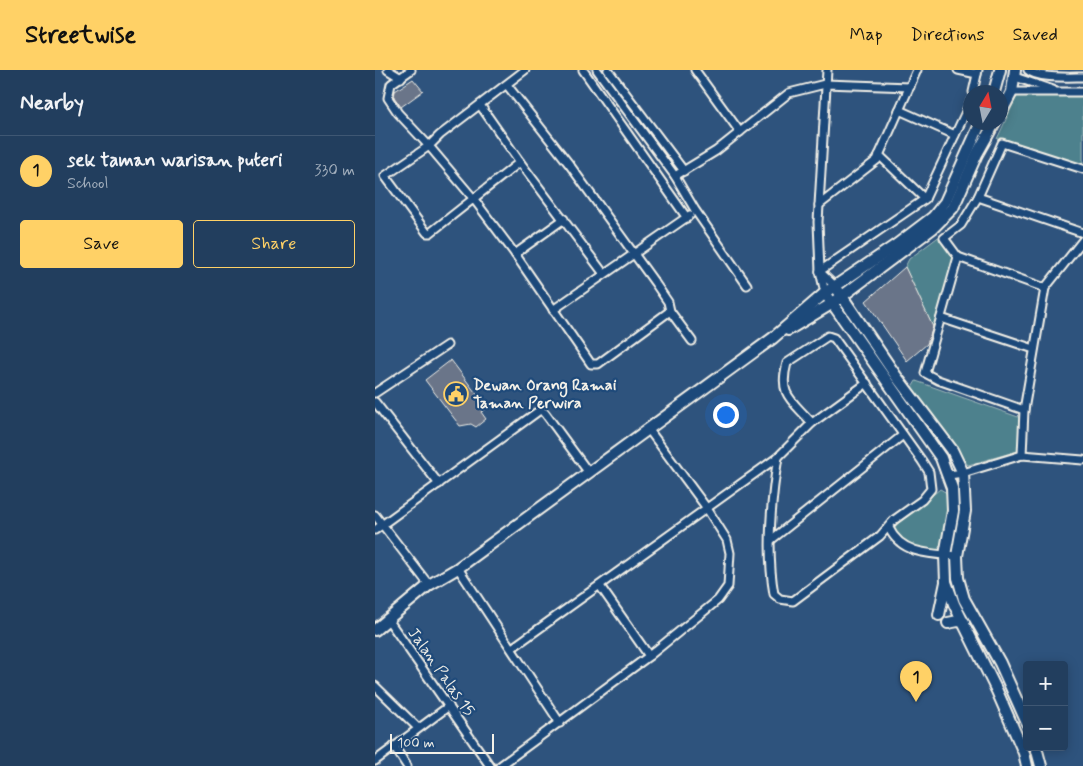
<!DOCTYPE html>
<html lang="en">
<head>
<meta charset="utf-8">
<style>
	:root { --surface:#223e5e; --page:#2a4564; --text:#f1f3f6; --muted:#a2aebc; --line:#3f5773; --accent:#ffd166 }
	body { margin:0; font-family:Mynerve,sans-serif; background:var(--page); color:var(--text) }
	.controls { position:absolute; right:15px; bottom:15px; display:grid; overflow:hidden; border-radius:5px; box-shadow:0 2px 12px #0003 }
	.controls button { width:45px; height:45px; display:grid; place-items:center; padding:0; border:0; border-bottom:1px solid var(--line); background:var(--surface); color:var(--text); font:25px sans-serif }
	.compass { position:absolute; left:588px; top:15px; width:45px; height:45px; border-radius:50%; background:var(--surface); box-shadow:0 2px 12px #0003; rotate:10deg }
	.scale { position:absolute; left:15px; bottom:12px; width:104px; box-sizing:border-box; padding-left:5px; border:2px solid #f4f1e8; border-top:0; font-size:14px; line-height:18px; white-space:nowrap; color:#f4f1e8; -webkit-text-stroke:4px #1f4a7a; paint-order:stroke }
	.you { position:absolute; left:350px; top:344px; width:18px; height:18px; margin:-12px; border:4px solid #fff; border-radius:50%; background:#1a73e8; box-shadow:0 0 0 8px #1a73e833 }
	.badge { display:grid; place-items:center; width:32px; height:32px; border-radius:50%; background:var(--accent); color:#111; font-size:16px; font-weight:700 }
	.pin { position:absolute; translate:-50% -41px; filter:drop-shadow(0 1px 2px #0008) }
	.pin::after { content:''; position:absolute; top:26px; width:18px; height:15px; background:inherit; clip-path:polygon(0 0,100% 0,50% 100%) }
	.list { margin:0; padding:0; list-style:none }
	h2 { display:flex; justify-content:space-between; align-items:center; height:65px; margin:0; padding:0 20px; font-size:21px }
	h2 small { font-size:16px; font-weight:400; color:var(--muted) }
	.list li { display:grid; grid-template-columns:32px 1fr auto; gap:15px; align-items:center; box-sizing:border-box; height:70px; padding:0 20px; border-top:1px solid var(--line) }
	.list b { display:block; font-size:19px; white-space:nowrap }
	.list p { margin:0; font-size:16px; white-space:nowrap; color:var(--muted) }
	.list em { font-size:16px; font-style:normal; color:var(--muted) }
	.actions { display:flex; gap:10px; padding:15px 20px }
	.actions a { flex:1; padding:11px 0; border:1px solid var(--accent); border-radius:5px; text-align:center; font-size:18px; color:var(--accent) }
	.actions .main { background:var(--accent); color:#111 }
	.map { position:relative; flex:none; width:708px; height:696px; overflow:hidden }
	header { display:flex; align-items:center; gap:30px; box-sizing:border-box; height:70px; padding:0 25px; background:var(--accent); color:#111 }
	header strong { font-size:24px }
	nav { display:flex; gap:28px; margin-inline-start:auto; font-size:18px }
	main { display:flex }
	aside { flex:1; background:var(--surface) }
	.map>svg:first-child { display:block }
	.green { fill:#4d818d; stroke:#a0b9ba }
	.building { fill:#6a7589; stroke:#f4f1e8 }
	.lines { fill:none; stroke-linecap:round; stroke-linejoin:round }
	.street-casing { stroke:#f4f1e8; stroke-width:11 }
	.secondary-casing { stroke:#f4f1e8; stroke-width:14 }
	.street { stroke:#1f4a7a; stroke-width:7 }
	.secondary { stroke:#1f4a7a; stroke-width:10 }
	.labels { text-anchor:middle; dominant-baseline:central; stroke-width:4.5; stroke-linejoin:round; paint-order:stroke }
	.poi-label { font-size:16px; font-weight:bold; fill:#f4f1e8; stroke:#1f4a7a; text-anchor:start }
	.street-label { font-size:16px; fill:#f4f1e8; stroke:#1f4a7a }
</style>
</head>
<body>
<header>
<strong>Streetwise</strong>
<nav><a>Map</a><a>Directions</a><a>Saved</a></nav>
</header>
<main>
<aside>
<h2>Nearby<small></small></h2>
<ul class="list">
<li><span class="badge">1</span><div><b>sek taman warisan puteri</b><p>School</p></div><em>330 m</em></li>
</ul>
<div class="actions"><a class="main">Save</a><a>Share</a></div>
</aside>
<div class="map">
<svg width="708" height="696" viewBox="0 0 708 696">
	<rect width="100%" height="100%" fill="#2e537d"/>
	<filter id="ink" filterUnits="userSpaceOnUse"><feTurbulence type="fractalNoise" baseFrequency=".02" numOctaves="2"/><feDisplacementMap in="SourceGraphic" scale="10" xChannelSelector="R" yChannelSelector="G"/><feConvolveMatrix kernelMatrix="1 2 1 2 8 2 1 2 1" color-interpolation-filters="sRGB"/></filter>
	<g filter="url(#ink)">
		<g class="green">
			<polygon points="645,22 708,26 708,96 622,69 640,30"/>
			<polygon points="566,165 580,189 558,257 530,197 534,189"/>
			<polygon points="541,311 646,348 643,381 593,395 535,321"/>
			<path d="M565,419l7,4c2,15 1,52 -14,60 -19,-4 -33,-6 -39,-26z"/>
		</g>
		<g class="building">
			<polygon points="38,9 48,21 26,37 19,27 20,21"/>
			<polygon points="530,197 558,257 552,274 532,291 491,231"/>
			<polygon points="76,290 112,338 106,342 111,349 101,357 96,354 85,356 50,310"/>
		</g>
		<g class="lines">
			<g class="street-casing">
				<g id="street">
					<polyline points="13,0 26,8"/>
					<polyline points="36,0 16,14 13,28 23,43 54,76 10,106 52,163 55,163 145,92 229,204"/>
					<polyline points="150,0 65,65 54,76 98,128 140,184 216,294 223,294 295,241"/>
					<polyline points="208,0 312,148"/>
					<polyline points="222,0 300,106 320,140 372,215"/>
					<polyline points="233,0 309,101"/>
					<polyline points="320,0 365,62"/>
					<polyline points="583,0 602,4"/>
					<path d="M653,0c9,9 42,7 55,7"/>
					<polyline points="640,7 678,20"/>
					<polyline points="132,15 194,94 280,213 293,232 295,241 317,271"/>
					<polyline points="598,22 603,0"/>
					<polyline points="637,22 708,22"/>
					<polyline points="105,35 145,92"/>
					<polyline points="524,40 580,65"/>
					<polyline points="504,85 550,129"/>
					<polyline points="300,106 341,81 414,23 450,14 535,17"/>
					<polyline points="603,127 708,163"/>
					<polyline points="444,135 502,90 542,0"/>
					<polyline points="140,184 189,149"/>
					<polyline points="583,187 670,218"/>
					<polyline points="445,201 550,129 596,31"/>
					<polyline points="445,202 460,216"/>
					<polyline points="450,223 445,201 443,152 452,0"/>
					<polyline points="178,240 315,145"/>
					<polyline points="566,248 659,279"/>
					<polyline points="0,323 72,275"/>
					<polyline points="0,332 64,414"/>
					<polyline points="649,340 563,310 550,303 583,187 569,168 586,155 603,127 627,73 708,99"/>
					<polyline points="647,385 649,340 670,218 708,170"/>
					<path d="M403,387c-7,44 -12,93 -4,137l6,5 13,2 87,-65 14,-16 28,-20 9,-11 -2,-17 -7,-11 -88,-123 -6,-2 -41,27c-9,33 5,37 25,60"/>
					<polyline points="574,405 588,403 647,385 708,390"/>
					<polyline points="0,445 54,515"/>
					<path d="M514,458c12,26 41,26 68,28"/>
					<polyline points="0,460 165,340 170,343 214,403"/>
					<polyline points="396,470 528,365"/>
					<polyline points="83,498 185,653"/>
					<polyline points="225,516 274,586"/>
					<polyline points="12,548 115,696"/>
					<polyline points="137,578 403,387 437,353 492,313"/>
					<polyline points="0,616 42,657"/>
					<polyline points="19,676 32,696"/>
					<polyline points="0,691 74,636"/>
					<polyline points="125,696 274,586 343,530 353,516 355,483 352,470 331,437 274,360"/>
				</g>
			</g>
			<g class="secondary-casing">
				<g id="secondary">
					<polyline points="619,22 625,0"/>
					<polyline points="626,43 637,22 640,0"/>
					<polyline points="460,216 521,306 577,380 588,403 590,441 582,486 583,508 589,529 625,593 652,653"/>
					<polyline points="450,223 566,388 577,418 578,441 570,485 571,512 579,534 622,621 649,683 652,696"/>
					<polyline points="413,260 458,233 558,158 578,138 602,84 620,52"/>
					<polyline points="564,545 571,512"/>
					<polyline points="573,553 583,551 589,552"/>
					<polyline points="0,560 54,515 83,498 398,268 450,223 521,175 558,147 570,132 606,52"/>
					<polyline points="661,677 666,696"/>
				</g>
			</g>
			<use href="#street" class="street"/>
			<use href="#secondary" class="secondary"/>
		</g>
	</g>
	<defs>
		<g id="civic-ring" transform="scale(1.25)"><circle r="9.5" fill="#1f4a7a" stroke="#ffd166" stroke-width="1.5"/><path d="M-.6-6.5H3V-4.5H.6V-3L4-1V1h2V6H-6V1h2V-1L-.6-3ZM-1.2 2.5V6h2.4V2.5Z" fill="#ffd166"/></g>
	</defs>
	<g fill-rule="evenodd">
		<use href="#civic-ring" x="81" y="324"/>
	</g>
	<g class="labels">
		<g class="poi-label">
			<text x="98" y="315">Dewan Orang Ramai<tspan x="98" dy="18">Taman Perwira</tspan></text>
		</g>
		<g class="street-label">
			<text transform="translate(66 602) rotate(55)">Jalan Palas 15</text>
		</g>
	</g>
</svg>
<div class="controls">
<button>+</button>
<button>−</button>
</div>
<svg class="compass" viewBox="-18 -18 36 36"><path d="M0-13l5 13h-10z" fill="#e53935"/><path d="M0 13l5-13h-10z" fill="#a2aebc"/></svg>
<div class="scale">100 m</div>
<div class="you"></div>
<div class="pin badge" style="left:541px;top:632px">1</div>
</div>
</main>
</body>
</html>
